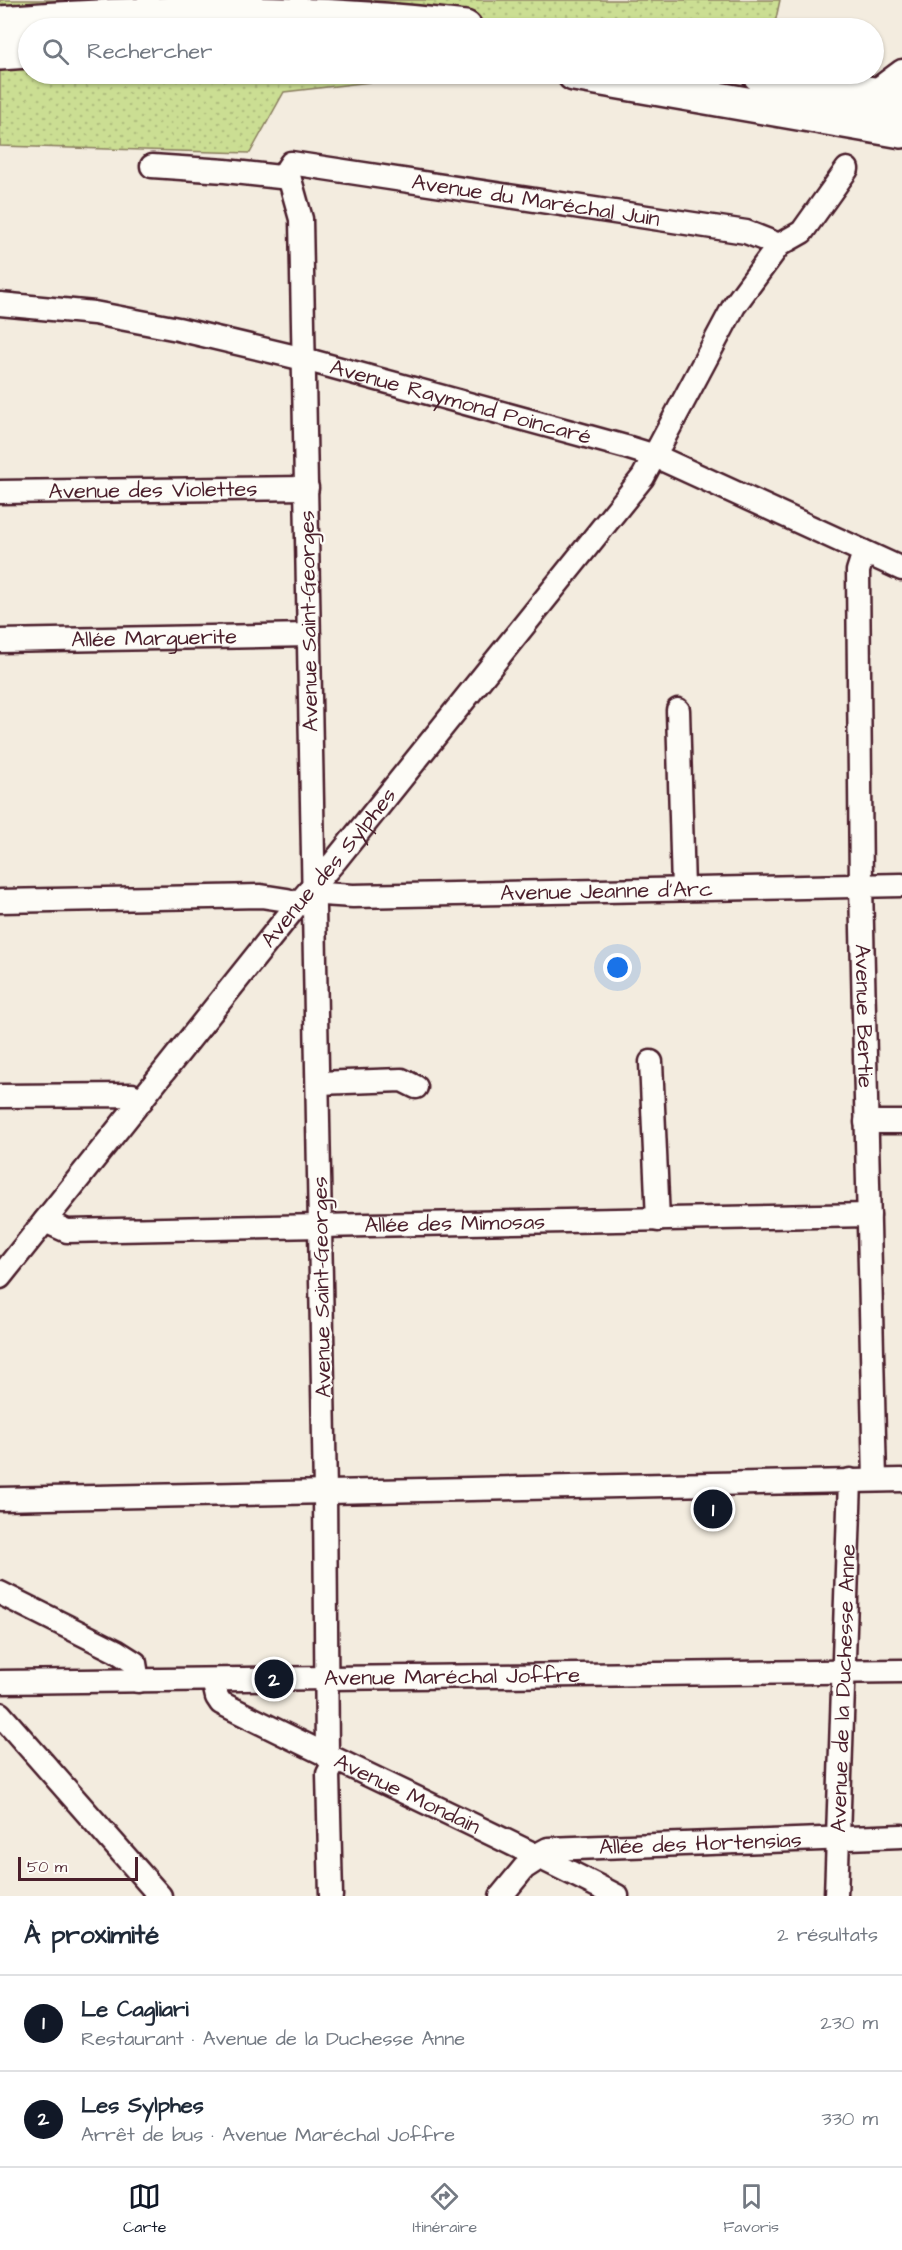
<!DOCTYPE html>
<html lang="fr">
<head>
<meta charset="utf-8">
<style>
	:root { --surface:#fff; --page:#f2f2f3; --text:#1f2937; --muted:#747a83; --line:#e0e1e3; --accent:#111827 }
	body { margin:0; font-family:"Architects Daughter",sans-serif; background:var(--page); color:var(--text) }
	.scale { position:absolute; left:18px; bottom:15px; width:120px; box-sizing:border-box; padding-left:6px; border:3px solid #4a1f2b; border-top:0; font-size:16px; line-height:21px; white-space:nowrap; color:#4a1f2b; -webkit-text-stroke:4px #fdfcf7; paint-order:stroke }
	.you { position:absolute; left:618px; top:968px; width:21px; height:21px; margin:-15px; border:4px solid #fff; border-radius:50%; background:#1a73e8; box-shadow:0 0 0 9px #1a73e833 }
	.badge { display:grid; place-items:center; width:39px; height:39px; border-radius:50%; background:var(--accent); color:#fff; font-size:20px; font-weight:700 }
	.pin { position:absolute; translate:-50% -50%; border:3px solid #fff; box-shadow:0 2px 6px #0006 }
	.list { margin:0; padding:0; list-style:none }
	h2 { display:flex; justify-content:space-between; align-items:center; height:78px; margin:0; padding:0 24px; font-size:26px }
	h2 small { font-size:20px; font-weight:400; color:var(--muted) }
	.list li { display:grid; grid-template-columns:39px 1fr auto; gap:18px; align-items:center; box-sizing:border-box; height:96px; padding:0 24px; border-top:2px solid var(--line) }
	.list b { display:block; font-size:22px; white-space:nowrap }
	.list p { margin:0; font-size:20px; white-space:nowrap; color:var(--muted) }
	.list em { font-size:20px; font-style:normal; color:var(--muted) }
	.icon { flex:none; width:33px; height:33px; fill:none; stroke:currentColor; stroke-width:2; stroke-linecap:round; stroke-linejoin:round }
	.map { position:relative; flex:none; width:902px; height:1896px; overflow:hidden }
	.search { position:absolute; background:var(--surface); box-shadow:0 2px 4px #0004; left:18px; right:18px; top:18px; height:66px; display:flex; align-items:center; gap:15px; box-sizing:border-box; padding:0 21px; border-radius:33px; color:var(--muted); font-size:22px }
	.sheet { height:270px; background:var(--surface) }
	nav { display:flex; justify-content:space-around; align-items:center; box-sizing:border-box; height:84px; border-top:2px solid var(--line); background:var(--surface); font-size:16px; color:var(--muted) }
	nav a { display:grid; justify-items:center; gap:3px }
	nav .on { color:var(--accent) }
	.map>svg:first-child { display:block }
	.grass { fill:url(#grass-dots); stroke:#8a7e5f; stroke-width:1.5 }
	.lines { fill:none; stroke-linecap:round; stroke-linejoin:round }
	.minor-casing { stroke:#4a1f2b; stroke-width:27 }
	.highway-casing { stroke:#4a1f2b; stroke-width:38 }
	.minor { stroke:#fdfcf7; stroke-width:22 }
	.highway { stroke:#fdfcf7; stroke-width:33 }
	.labels { text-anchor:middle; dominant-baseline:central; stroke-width:4.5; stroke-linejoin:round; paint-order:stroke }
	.street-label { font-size:22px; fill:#4a1f2b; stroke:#fdfcf7 }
</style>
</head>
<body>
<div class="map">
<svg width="902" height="1896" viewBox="0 0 902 1896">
	<defs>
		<pattern id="grass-dots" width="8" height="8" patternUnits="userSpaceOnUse" patternTransform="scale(1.5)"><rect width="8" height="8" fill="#cbde93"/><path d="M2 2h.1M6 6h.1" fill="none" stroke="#b0be7f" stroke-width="1.8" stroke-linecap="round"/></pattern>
	</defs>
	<rect width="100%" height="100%" fill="#f3ecdf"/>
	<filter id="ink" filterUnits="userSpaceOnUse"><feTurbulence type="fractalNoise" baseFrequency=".0167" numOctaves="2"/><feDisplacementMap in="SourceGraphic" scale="12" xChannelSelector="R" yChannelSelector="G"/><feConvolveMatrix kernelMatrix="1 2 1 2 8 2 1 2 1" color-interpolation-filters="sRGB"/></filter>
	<g filter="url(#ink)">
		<polygon class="grass" points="0,0 780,0 774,28 28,28 28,74 440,74 284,92 250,153 0,146"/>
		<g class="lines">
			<g class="minor-casing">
				<g id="minor">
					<polyline points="871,94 902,71"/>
					<polyline points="152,166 225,171 289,178"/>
					<path id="s1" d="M0,304l94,9 84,16 126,30 322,88 29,9 247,113"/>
					<path id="s2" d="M0,492l307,-4"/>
					<path id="s3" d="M864,552l-6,19 3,315 14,594"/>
					<path id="s4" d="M0,641l309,-6"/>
					<polyline points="678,710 683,889"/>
					<path id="s5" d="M314,886l8,8 31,2 549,-11"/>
					<polyline points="0,901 261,896 287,900 296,906"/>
					<polyline points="651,1062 658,1220"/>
					<polyline points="318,1083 402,1080 416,1087"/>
					<polyline points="0,1096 132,1095 142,1100"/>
					<polyline points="866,1122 902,1122"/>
					<path id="s6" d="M45,1221l22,10 802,-16"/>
					<path id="s7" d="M0,1277l296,-371 39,-45 308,-384 91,-171 45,-61 23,-13 45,-63"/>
					<polyline points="0,1499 902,1480"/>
					<polyline points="0,1593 116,1651 135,1663 138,1681"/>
					<path id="s8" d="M213,1680l4,17 4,6c131,66 265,126 396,193"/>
					<path id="s9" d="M0,1682l902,-11"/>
					<polyline points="0,1714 160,1896"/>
					<path id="s10" d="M327,1757l-2,-265 -24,-1273 -14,-50 4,-6 455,69 33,13"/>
					<path id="s11" d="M537,1855l11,-6 354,-13"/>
					<polyline points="331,1896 328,1774 335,1761"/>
					<polyline points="501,1896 524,1868 541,1857"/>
					<path id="s12" d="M836,1896l14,-416"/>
				</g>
			</g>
			<g class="highway-casing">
				<g id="highway">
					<path d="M0,23c155,-12 310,-14 465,5"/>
					<polyline points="0,53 28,51"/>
					<polyline points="574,74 902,131"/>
					<polyline points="759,74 902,99"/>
				</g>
			</g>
			<use href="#minor" class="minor"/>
			<use href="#highway" class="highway"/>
		</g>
	</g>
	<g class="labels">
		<g class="street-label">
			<text stroke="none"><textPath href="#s10" startOffset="1845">Avenue du Maréchal Juin</textPath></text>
			<text stroke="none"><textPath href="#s1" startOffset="472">Avenue Raymond Poincaré</textPath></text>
			<text stroke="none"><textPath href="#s2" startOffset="153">Avenue des Violettes</textPath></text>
			<text transform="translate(309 621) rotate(-91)">Avenue Saint-Georges</text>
			<text stroke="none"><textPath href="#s4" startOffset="154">Allée Marguerite</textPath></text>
			<text stroke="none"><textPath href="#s7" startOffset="525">Avenue des Sylphes</textPath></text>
			<text stroke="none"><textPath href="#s5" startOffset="296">Avenue Jeanne d'Arc</textPath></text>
			<text stroke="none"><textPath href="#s3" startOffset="465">Avenue Bertie</textPath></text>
			<text stroke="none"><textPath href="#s6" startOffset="412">Allée des Mimosas</textPath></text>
			<text transform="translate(322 1287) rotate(-91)">Avenue Saint-Georges</text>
			<text stroke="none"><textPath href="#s9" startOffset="452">Avenue Maréchal Joffre</textPath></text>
			<text stroke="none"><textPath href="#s12" startOffset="208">Avenue de la Duchesse Anne</textPath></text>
			<text stroke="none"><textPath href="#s8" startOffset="232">Avenue Mondain</textPath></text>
			<text stroke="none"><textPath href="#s11" startOffset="165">Allée des Hortensias</textPath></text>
		</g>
	</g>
</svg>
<div class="scale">50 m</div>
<div class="you"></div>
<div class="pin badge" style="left:713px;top:1509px">1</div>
<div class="pin badge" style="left:274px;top:1679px">2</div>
<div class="search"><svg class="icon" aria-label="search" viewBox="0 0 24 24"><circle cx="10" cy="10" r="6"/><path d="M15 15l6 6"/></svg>Rechercher</div>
</div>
<section class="sheet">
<h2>À proximité<small>2 résultats</small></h2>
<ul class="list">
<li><span class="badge">1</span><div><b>Le Cagliari</b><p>Restaurant · Avenue de la Duchesse Anne</p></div><em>230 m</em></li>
<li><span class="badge">2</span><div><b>Les Sylphes</b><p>Arrêt de bus · Avenue Maréchal Joffre</p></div><em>330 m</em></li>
</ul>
</section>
<nav>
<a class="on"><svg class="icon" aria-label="map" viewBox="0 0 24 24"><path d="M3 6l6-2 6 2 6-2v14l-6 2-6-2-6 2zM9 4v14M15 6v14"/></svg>Carte</a>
<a><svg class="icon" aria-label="directions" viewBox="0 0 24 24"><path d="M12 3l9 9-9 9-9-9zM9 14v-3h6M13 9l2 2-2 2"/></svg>Itinéraire</a>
<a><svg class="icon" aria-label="saved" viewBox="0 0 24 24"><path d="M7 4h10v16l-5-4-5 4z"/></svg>Favoris</a>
</nav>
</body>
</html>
